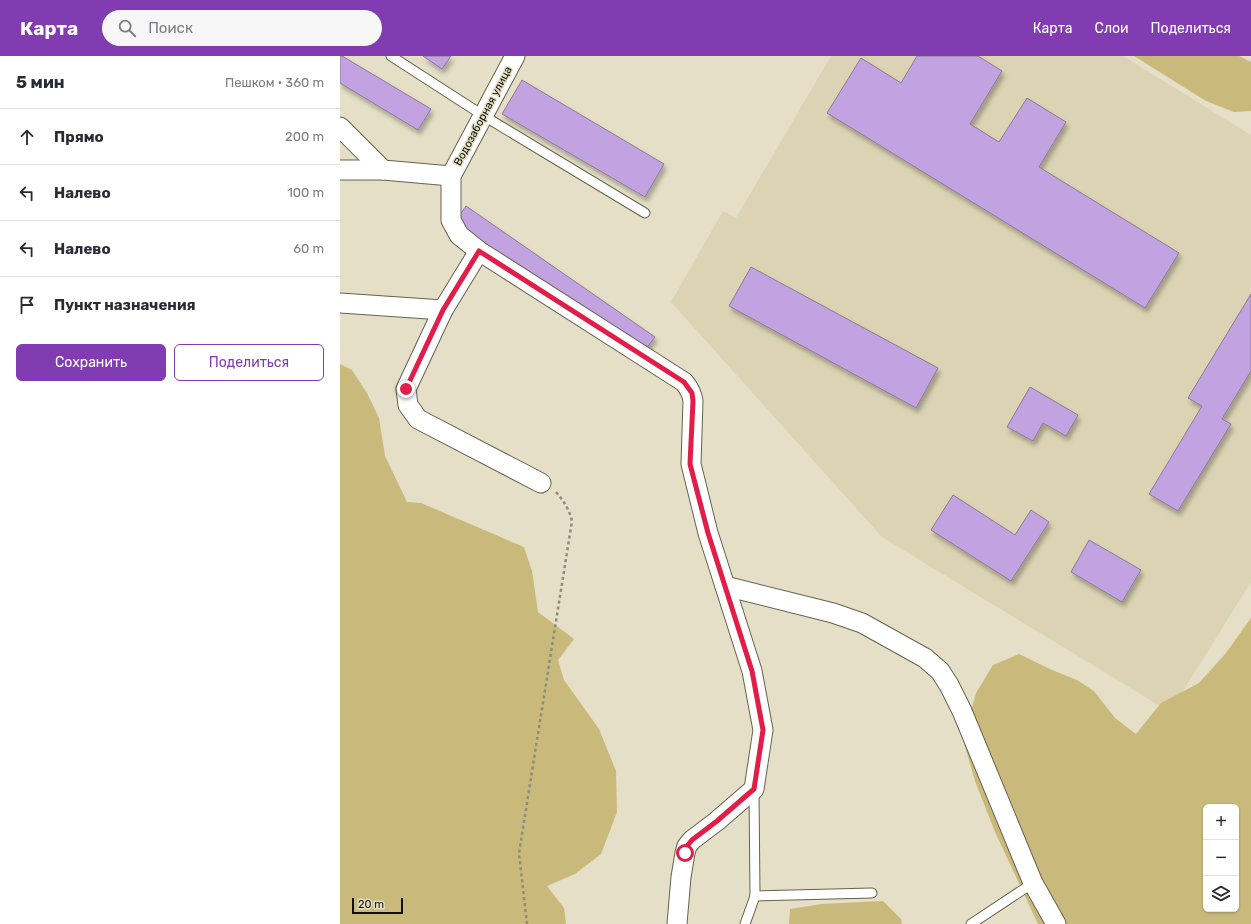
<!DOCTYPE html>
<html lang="ru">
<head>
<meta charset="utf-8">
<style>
	:root { --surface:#fff; --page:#f7f7f7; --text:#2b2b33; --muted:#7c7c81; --line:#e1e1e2; --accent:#803cb0 }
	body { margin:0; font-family:Rubik,sans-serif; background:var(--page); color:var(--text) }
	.controls { position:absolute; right:12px; bottom:12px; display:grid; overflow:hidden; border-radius:6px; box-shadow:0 1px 3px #0004 }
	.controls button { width:36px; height:36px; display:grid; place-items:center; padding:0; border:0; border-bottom:1px solid var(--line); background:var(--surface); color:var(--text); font:20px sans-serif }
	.scale { position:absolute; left:12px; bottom:10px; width:51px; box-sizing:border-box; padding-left:4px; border:2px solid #110f07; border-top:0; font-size:11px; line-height:14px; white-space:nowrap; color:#110f07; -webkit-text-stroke:3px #e4dfc6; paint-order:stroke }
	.stop { position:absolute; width:12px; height:12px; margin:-9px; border:3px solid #e11d48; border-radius:50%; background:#fff }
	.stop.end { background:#e11d48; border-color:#fff; box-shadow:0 1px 4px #0008 }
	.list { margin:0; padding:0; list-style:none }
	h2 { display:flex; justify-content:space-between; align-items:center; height:52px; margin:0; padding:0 16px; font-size:17px }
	h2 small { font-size:13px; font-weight:400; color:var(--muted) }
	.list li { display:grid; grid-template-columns:26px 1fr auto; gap:12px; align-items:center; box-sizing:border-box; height:56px; padding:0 16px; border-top:1px solid var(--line) }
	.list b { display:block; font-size:15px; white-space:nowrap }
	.list em { font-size:13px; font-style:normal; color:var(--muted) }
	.actions { display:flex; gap:8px; padding:12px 16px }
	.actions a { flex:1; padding:9px 0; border:1px solid var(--accent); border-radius:6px; text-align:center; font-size:14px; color:var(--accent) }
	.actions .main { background:var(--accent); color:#fff }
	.icon { flex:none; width:22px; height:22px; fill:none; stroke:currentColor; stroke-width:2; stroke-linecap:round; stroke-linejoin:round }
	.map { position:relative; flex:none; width:911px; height:868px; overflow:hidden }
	header { display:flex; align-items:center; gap:24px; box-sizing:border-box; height:56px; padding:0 20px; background:var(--accent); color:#fff }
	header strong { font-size:19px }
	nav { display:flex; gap:22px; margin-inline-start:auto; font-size:14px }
	.search { width:280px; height:36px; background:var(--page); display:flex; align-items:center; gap:10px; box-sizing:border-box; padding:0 14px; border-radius:22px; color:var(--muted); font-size:15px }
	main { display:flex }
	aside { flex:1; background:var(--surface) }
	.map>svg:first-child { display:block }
	.built { fill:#dbd3b4 }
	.green { fill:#c9ba7c; fill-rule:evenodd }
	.building { fill:#c3a2e2; stroke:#877d91; filter:url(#shadow) }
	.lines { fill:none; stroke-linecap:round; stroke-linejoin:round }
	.lane-casing { stroke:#67624d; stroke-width:11 }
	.street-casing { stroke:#67624d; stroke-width:21 }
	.path { stroke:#8f8b79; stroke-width:2.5; stroke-dasharray:3 3; stroke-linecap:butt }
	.lane { stroke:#fff; stroke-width:9 }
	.street { stroke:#fff; stroke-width:19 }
	.route { stroke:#e11d48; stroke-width:5 }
	.labels { text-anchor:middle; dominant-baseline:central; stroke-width:3; stroke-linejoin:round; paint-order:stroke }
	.street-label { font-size:11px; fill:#110f07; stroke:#e4dfc6 }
</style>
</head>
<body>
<header>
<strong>Карта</strong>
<div class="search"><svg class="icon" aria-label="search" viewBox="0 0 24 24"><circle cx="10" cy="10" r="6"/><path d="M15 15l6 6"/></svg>Поиск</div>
<nav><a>Карта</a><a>Слои</a><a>Поделиться</a></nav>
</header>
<main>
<aside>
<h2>5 мин<small>Пешком · 360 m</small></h2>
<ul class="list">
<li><svg class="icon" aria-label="ahead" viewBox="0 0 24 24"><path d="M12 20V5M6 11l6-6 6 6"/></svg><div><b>Прямо</b></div><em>200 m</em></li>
<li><svg class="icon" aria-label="left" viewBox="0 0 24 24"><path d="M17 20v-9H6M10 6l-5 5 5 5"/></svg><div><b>Налево</b></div><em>100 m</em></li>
<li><svg class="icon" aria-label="left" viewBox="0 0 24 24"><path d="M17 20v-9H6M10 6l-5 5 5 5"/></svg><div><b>Налево</b></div><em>60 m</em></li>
<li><svg class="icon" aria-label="arrive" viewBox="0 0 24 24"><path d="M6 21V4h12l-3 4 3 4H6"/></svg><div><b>Пункт назначения</b></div></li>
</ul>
<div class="actions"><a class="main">Сохранить</a><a>Поделиться</a></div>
</aside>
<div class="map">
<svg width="911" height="868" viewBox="0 0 911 868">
	<defs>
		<filter id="shadow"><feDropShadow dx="2.5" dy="4.5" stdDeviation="2" flood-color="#0004"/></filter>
	</defs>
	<rect width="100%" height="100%" fill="#e4dfc6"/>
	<polygon class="built" points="491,0 783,0 911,79 911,526 830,656 542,481 331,246 383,155 396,162"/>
	<g class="green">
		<polygon points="794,0 899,0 911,6 911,55 894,56 866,45"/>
		<polygon points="0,308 12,314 27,337 39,362 45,400 67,446 81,447 184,491 192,515 198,556 234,583 218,604 224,624 259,673 276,715 277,756 261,798 235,818 207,830 224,852 226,868 0,868"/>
		<path d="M911,562v306h-213l-43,-92 -20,-51 -12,-41 13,-47 17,-28 26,-11 33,16 25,10 17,11 21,27 21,16 25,-31 38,-20 27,-30zM866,751h30v102h-30z"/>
		<polygon points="543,845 561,863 562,868 449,868 450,853 482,848"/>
	</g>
	<g class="building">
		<polygon points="0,0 2,0 91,53 78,74 0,27"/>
		<polygon points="83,0 111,0 102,13"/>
		<polygon points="577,0 638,0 662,15 630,68 659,86 687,42 726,66 699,111 839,197 805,252 487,57 521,2 561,27"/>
		<polygon points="182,24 324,108 305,141 162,58"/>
		<polygon points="126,150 315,281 303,297 114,167"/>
		<polygon points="411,211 598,312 576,352 389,250"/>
		<polygon points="911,238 911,315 882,363 891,368 838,455 809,438 862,350 848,342"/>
		<polygon points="690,331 738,359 726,380 703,367 693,385 667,371"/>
		<polygon points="613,439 675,479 691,454 709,466 671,525 591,474"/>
		<polygon points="749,484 801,514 782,546 731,516"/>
	</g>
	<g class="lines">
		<g class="lane-casing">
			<g id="lane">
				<polyline points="51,0 144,60 305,157"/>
				<polyline points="415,840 532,837"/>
				<polyline points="405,868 415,840 414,735"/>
				<polyline points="631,868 693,827"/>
			</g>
		</g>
		<g class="street-casing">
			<g id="street">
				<path d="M175,0l-64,120v44l8,15 20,16 205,131c5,6 8,11 9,19l-2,63 17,69 44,138 11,59 -9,59 -37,32 -25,19 -5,6 -2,7 -4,24 -4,47"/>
				<polyline points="0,71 43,114 111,120"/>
				<polyline points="0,114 43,114"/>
				<polyline points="139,195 103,254 66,333 68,349 78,363 201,427"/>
				<polyline points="0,247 103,254"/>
				<polyline points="385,530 493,557 522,567 585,602 600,615 609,629 622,655 693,827 716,868"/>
			</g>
		</g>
		<path class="path" d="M187,868l-8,-71 53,-332c-3,-12 -8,-20 -17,-30"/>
		<use href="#lane" class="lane"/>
		<use href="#street" class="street"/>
	</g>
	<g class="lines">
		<polyline class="route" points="66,333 103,254 139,195 344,326 352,337 353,345 350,408 368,477 412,615 423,674 414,733 377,765 352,784 347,790 345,797"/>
	</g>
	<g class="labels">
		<g class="street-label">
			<text transform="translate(143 60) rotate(-62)">Водозаборная улица</text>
		</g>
	</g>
</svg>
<div class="controls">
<button>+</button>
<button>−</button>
<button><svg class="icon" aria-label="layers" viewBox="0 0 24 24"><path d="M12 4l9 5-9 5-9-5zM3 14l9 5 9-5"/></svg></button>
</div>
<div class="scale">20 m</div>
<div class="stop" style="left:345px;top:797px"></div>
<div class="stop end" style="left:66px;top:333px"></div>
</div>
</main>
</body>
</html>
